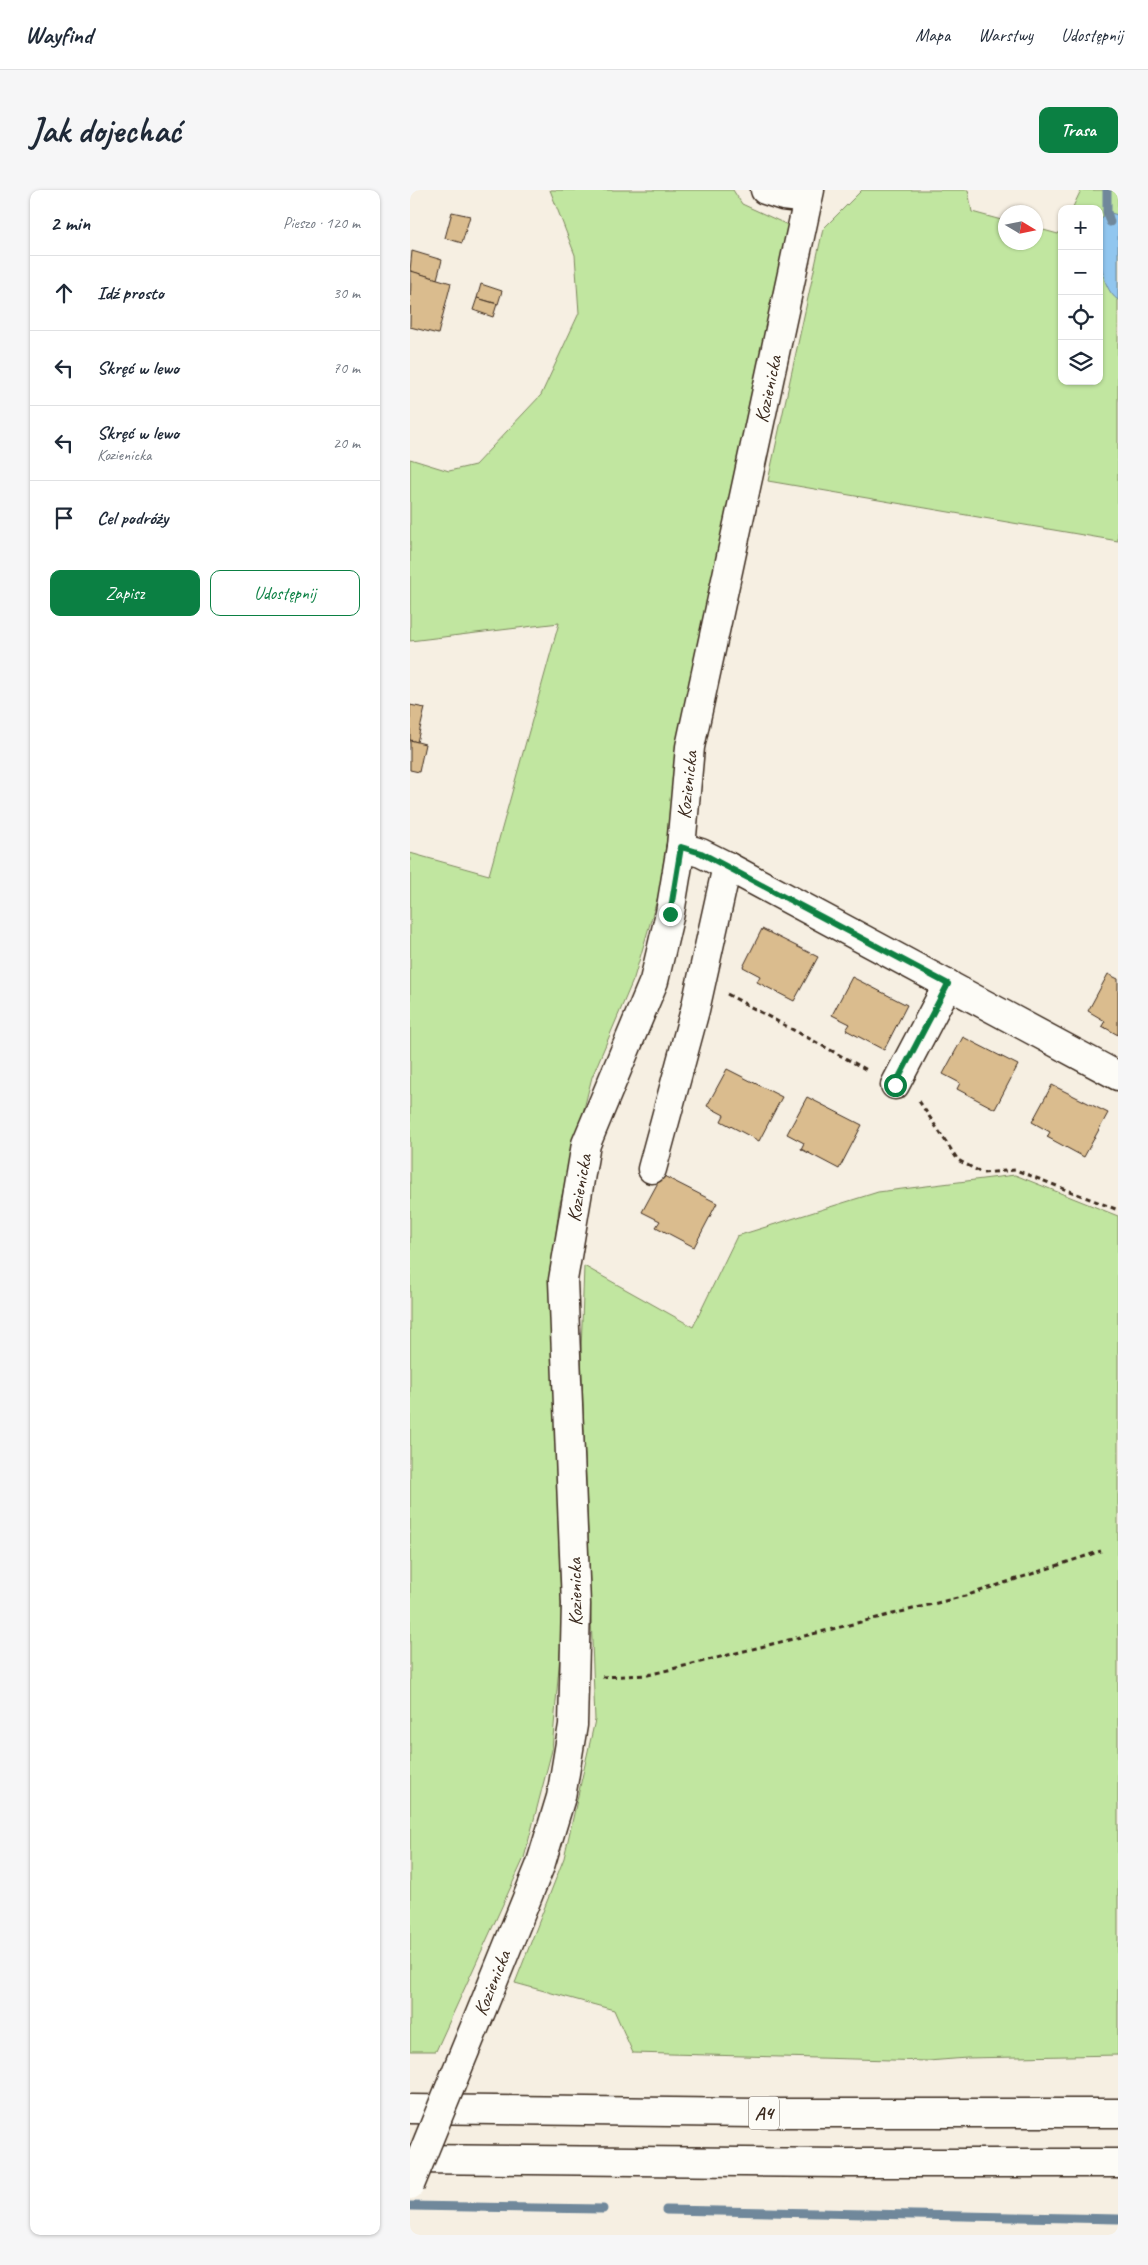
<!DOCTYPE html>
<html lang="pl">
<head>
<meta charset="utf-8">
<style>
	:root { --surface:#fff; --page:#f6f6f7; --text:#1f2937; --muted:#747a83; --line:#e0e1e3; --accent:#0b8043 }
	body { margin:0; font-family:Caveat,sans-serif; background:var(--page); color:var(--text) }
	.controls { position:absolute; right:15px; top:15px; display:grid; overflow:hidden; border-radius:10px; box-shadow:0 1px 4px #0004 }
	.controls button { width:45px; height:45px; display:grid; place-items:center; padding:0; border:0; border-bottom:1px solid var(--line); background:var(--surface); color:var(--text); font:25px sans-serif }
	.compass { position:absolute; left:588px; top:15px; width:45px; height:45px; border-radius:50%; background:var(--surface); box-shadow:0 1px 4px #0004; rotate:100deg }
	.stop { position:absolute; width:15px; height:15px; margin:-11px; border:4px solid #0b8043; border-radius:50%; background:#fff }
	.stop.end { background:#0b8043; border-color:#fff; box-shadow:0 1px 5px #0008 }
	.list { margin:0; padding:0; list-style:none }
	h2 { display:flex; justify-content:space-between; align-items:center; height:65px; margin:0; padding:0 20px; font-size:21px }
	h2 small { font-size:16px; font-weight:400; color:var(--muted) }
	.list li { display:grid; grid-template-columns:32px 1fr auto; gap:15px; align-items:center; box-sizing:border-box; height:75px; padding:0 20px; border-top:1px solid var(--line) }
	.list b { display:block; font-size:19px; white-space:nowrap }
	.list p { margin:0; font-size:16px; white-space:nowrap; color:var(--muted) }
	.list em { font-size:16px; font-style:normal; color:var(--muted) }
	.actions { display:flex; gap:10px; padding:15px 20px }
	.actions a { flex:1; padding:11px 0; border:1px solid var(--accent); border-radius:10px; text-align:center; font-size:18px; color:var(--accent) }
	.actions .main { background:var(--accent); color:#fff }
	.icon { flex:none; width:28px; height:28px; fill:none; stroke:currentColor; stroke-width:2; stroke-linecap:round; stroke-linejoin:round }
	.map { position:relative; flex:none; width:708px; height:2045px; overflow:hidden; border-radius:10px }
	header { display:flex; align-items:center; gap:30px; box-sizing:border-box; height:70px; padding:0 25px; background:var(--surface); border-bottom:1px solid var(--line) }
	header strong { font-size:24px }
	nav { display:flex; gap:28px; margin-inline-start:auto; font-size:18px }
	.intro { display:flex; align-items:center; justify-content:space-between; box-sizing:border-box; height:120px; padding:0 30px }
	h1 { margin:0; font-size:35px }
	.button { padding:12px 22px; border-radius:10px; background:var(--accent); color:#fff; font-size:18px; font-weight:700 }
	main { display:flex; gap:30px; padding:0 30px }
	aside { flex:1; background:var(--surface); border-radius:10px; box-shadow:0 1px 4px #0004 }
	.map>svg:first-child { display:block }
	.green { fill:#c1e6a0; stroke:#7e885f }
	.water { fill:#91c6ef; stroke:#6f889b }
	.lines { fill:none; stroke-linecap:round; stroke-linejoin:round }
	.stream { stroke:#6f889b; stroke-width:9 }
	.building { fill:#dabc8e; stroke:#3b2a1e }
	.minor-casing { stroke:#3b2a1e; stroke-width:31 }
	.highway-casing { stroke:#3b2a1e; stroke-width:31 }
	.path { stroke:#3b2a1e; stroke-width:3; stroke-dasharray:5 4; stroke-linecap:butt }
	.minor { stroke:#fdfcf7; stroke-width:28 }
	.highway { stroke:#fdfcf7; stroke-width:28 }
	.minor-bridge-casing { stroke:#3b2a1e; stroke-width:31; stroke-linecap:butt }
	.minor-bridge { stroke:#fdfcf7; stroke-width:28 }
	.route { stroke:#0b8043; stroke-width:6 }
	.labels { text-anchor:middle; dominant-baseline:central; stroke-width:4; stroke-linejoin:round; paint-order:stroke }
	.shield { fill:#fdfcf7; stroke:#75695f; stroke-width:1 }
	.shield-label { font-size:19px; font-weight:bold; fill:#3b2a1e }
	.street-label { font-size:20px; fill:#3b2a1e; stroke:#fdfcf7 }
</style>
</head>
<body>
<header>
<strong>Wayfind</strong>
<nav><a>Mapa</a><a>Warstwy</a><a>Udostępnij</a></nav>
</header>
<div class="intro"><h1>Jak dojechać</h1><a class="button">Trasa</a></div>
<main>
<aside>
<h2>2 min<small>Pieszo · 120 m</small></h2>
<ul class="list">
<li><svg class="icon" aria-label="ahead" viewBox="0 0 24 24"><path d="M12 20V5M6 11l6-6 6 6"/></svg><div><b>Idź prosto</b></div><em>30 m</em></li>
<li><svg class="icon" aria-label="left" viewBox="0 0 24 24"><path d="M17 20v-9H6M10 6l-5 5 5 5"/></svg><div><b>Skręć w lewo</b></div><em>70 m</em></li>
<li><svg class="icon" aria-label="left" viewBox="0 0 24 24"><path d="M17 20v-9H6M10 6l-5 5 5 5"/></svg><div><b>Skręć w lewo</b><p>Kozienicka</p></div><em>20 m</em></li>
<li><svg class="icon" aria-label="arrive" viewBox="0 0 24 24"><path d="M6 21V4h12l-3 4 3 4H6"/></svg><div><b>Cel podróży</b></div></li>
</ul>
<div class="actions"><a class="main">Zapisz</a><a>Udostępnij</a></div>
</aside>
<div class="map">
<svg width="708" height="2045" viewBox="0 0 708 2045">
	<rect width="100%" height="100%" fill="#f6efe2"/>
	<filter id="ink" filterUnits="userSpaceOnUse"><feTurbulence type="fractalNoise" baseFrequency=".02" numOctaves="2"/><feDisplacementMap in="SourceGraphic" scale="10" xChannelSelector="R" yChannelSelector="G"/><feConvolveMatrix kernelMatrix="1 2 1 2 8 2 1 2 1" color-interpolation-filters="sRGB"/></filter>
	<g filter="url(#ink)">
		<g class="green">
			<polygon points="140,0 323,0 332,14 380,36 266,587 249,703 224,788 182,887 149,1017 140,1099 152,1440 142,1560 114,1668 26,1861 0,1861 0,663 79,685 149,433 0,451 0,269 39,281 65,275 131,205 169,123 165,65"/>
			<polygon points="452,0 558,0 562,22 595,31 596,52 626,52 626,38 648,44 652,38 652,191 689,191 689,19 662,19 671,0 708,0 708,351 358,291 413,39"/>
			<polygon points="605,985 708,1026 708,1865 557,1868 518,1871 223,1863 204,1820 105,1793 154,1668 185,1530 171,1162 174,1076 283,1137 327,1046 468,1002"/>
		</g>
		<path class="water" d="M697,22l11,3v85c-20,-14 -19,-57 -19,-79z"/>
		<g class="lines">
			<g class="stream">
				<polyline points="697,0 697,22 700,32"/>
				<polyline points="0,2016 193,2019"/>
				<polyline points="256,2020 708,2029"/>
			</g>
		</g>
		<g class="building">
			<polygon points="42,22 60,26 52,53 35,48"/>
			<polygon points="2,61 32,70 27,89 0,81"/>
			<polygon points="1,81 41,93 28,144 0,137"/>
			<polygon points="71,94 92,101 88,114 67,108"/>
			<polygon points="67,108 87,114 83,127 63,120"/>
			<polygon points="0,515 15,518 7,552 0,550"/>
			<polygon points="0,550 15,554 9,582 0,580"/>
			<polygon points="352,739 408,767 384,811 347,792 350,786 333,777"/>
			<polygon points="698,784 708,789 708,845 692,836 695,831 678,821"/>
			<polygon points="442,787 497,815 474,860 436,840 440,834 422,825"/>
			<polygon points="553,847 608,875 585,919 547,899 550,893 533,884"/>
			<polygon points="317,879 372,907 349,951 311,931 314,925 297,916"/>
			<polygon points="642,895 698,923 674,967 637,947 640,942 622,932"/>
			<polygon points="397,907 452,935 429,979 391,959 394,953 377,944"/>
			<polygon points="252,985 307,1013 284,1057 246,1037 250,1031 232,1022"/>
		</g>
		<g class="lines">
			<g class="minor-casing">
				<g id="minor">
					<polyline points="355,0 373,6 397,9"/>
					<polyline points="271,657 291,663 317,676 708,886"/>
					<polyline points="485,895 538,794"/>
					<polyline points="242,979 285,820 317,676"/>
					<polyline points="79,1802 130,1676 151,1607 163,1535 166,1414 153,1090 176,954 244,791 260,723 271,657 280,557 400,0"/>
				</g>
			</g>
			<g class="highway-casing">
				<g id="highway">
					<polyline points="0,1919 345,1923 708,1923"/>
					<polyline points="0,1969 433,1973 708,1973"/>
				</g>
			</g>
			<g class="path">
				<polyline points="317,804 459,881"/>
				<polyline points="509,911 548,970 572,983 606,980 708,1020"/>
				<polyline points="192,1487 238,1485 555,1406 691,1361"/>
			</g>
			<use href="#minor" class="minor"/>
			<use href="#highway" class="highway"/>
			<g class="minor-bridge-casing">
				<polyline id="minor-bridge" points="0,1995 79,1802"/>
			</g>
			<use href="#minor-bridge" class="minor-bridge"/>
		</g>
	</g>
	<g class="lines" filter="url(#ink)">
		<polyline class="route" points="260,724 271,657 291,663 538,794 485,895"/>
	</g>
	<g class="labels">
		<rect class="shield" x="339" y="1906.5" width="30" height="33" rx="4"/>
		<g class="shield-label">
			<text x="354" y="1923">A4</text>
		</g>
		<g class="street-label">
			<text transform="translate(358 199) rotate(-78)">Kozienicka</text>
			<text transform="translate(277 595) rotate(-84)">Kozienicka</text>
			<text transform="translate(169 998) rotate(-80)">Kozienicka</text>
			<text transform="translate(165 1402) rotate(-91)">Kozienicka</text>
			<text transform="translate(82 1793) rotate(-68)">Kozienicka</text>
		</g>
	</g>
</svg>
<div class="controls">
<button>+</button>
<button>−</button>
<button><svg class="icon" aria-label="locate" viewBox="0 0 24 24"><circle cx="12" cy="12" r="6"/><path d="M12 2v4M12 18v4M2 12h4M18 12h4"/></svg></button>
<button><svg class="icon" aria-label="layers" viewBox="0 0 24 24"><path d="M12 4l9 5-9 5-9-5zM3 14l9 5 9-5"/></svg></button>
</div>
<svg class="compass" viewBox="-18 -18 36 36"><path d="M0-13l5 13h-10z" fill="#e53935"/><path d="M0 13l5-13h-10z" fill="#747a83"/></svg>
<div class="stop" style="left:485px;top:895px"></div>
<div class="stop end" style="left:260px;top:724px"></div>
</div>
</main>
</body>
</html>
